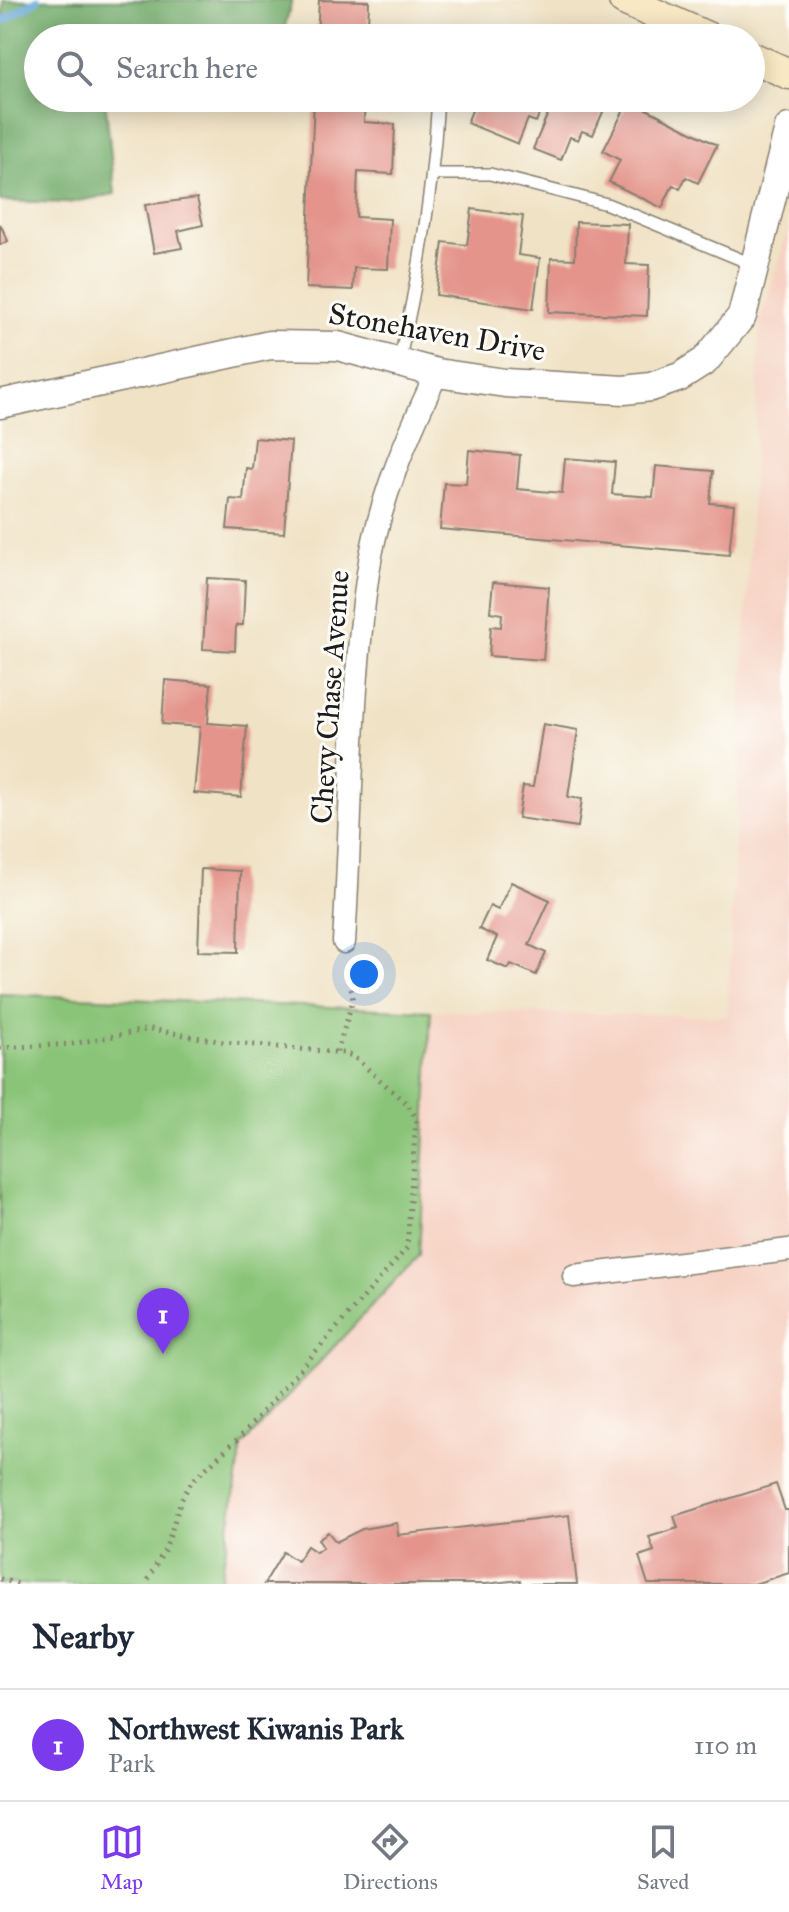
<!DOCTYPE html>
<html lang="en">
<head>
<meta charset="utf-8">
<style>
	:root { --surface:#fff; --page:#f2f2f3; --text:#1f2937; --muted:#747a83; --line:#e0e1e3; --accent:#7c3aed }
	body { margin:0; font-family:"IM FELL Great Primer",serif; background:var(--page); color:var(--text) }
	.you { position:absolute; left:364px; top:974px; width:28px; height:28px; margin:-20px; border:6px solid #fff; border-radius:50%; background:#1a73e8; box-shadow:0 0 0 12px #1a73e833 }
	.badge { display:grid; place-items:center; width:52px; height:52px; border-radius:50%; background:var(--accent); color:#fff; font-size:26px; font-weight:700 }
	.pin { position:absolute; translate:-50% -66px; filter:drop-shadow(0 2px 4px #0008) }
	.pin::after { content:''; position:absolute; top:42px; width:28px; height:24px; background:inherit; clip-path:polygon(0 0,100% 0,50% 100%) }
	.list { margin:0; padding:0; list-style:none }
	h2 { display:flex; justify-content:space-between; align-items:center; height:104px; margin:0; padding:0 32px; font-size:34px }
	h2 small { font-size:26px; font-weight:400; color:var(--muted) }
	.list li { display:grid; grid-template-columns:52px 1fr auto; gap:24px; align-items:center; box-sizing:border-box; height:112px; padding:0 32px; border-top:2px solid var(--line) }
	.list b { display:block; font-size:30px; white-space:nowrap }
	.list p { margin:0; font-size:26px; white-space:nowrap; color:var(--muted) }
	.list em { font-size:26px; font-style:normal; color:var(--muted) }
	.icon { flex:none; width:44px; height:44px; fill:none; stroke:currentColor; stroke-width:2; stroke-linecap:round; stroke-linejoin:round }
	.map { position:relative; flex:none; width:789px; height:1584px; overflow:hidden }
	.search { position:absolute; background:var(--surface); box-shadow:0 4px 20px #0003; left:24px; right:24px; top:24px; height:88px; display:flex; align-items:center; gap:20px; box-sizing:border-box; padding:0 28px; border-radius:44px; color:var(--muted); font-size:30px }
	.sheet { height:216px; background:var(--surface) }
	nav { display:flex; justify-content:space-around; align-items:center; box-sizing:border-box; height:112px; border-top:2px solid var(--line); background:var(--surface); font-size:22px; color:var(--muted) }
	nav a { display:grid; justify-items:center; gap:4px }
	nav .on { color:var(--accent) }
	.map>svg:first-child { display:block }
	.built { fill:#f6d2c3 }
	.green { fill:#8ac478; stroke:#53704a; stroke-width:2 }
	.forest { fill:#6faa68; stroke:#466342; stroke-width:2 }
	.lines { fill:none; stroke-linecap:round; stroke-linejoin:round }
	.stream { stroke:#66a6d9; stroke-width:8 }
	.building { fill:#e4948b }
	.service-casing { stroke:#867f70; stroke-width:14 }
	.minor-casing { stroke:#867f70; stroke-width:25 }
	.tertiary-casing { stroke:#867f70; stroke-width:31 }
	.secondary-casing { stroke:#867f70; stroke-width:33 }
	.path { stroke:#867f70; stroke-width:5; stroke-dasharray:2 6; stroke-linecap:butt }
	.service { stroke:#fff; stroke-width:11 }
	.minor { stroke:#fff; stroke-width:22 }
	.tertiary { stroke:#fff; stroke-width:28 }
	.secondary { stroke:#f8e8c3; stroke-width:30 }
	.labels { text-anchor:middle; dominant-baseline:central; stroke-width:6; stroke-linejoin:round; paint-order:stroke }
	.street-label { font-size:30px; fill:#1c1c1c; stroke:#fdfcf7 }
</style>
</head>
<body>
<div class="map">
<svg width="789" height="1584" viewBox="0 0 789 1584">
	<rect width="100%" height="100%" fill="#fdfcf7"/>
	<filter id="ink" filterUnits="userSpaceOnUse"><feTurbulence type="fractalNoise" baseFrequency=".0125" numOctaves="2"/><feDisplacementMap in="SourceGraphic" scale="16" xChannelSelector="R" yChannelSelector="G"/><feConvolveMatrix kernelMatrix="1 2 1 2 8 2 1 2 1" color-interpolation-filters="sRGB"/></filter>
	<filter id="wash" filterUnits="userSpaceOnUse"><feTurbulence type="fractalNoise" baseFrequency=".006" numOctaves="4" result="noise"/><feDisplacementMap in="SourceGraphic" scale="32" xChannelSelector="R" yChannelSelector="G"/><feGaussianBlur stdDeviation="1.8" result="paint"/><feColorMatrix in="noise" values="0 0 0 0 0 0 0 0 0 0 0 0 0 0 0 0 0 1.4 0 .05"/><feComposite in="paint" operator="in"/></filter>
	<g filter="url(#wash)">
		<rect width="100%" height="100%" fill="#f0e2c5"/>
		<polygon class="built" points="789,227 789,1584 220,1584 242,1447 419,1254 431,1011 727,1016 760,321"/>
		<polygon class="green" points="0,994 431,1011 419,1255 242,1446 220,1584 0,1584"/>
		<polygon class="forest" points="3,0 292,0 282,38 38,38 38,98 105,98 115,194 68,203 0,201"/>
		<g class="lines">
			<polyline class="stream" points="0,23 37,0"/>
		</g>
		<g id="blocks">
			<g class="building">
				<polygon points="319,0 369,1 368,25 400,26 399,38 317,38"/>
				<polygon points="314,98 365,98 364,122 395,124 393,174 358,172 356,217 390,219 388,269 354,268 353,290 306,288"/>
				<polygon points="477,98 609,98 593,135 582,131 578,140 570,137 561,160 533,149 548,113 541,110 536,122 528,119 518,144 467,123"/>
				<polygon points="629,100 717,145 698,183 686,177 680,189 673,185 662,208 609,182 620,160 603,151"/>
				<polygon points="197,198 203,225 178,231 182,248 154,253 145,205"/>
				<polygon points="472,209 523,216 518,255 540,258 533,309 436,295 443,242 467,245"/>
				<polygon points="576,222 628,224 626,264 649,265 647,316 549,312 551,258 575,259"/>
				<polygon points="0,224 8,241 0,245"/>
				<polygon points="255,438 291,441 284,533 227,529 230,499 243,500 246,468 252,469"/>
				<polygon points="469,450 520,455 517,489 562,493 565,458 615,462 612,494 653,497 656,466 713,471 710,503 734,505 729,555 440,529 444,483 466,484"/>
				<polygon points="207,578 245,580 243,625 236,625 235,651 203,649"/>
				<polygon points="493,582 549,587 543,660 489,656 491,626 501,627 502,614 490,612"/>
				<polygon points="165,680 211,684 208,723 247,726 241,797 194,793 200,727 162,724"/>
				<polygon points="543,724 578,730 568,797 582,799 578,827 518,818 523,786 533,787"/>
				<polygon points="201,869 240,871 238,952 198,951"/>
				<polygon points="511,882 550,900 529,945 546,953 536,975 511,964 508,969 487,960 497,937 479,929 490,906 498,910"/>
				<polygon points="776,1484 785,1510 789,1510 789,1573 754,1584 648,1584 639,1556 654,1551 649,1537 678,1528 674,1516"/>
				<polygon points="569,1515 577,1584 521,1584 520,1580 486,1584 264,1584 283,1552 297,1561 307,1546 316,1552 323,1547 318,1539 328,1532 336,1542 362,1529 397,1523 398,1535"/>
			</g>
		</g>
	</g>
	<g filter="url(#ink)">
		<use href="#blocks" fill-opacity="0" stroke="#867f70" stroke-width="2"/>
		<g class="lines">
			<g class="service-casing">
				<g id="service">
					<polyline points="434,174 490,174 607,204 754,265"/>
					<path d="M399,362c21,-90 34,-172 39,-264"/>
				</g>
			</g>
			<g class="minor-casing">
				<g id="minor">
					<path d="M344,942c8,-123 6,-247 24,-369 10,-70 39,-137 69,-200"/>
					<polyline points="574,1276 789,1250"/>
				</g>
			</g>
			<g class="tertiary-casing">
				<polyline id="tertiary" points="0,404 270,345 338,346 437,373 505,383 624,390 651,387 680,377 705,361 742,316 789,128"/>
			</g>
			<g class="secondary-casing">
				<g id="secondary">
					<polyline points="624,0 709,38"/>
					<polyline points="751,57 789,74"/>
				</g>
			</g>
			<g class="path">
				<polyline points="0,1048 72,1044 150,1029 224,1042 343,1053 353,1056 409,1106 416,1118 407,1248 243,1434 191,1482 181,1500 166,1548 145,1584"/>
				<polyline points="337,1052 353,1000 347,963"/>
				<polyline points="0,1579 19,1584"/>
			</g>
			<use href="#service" class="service"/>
			<use href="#minor" class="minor"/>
			<use href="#tertiary" class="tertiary"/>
			<use href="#secondary" class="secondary"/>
		</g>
	</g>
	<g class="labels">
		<g class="street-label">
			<text transform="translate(437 332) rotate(10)">Stonehaven Drive</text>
			<text transform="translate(330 697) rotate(-86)">Chevy Chase Avenue</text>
		</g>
	</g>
</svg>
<div class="you"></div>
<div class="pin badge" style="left:163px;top:1354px">1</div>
<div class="search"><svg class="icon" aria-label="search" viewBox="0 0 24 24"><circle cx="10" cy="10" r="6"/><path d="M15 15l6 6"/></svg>Search here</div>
</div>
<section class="sheet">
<h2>Nearby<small></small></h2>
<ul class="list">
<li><span class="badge">1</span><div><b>Northwest Kiwanis Park</b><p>Park</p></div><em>110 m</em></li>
</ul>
</section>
<nav>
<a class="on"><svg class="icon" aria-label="map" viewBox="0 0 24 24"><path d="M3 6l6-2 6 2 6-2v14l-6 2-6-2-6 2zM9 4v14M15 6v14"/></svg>Map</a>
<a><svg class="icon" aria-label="directions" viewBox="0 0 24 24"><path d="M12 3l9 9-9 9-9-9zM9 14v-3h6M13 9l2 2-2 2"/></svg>Directions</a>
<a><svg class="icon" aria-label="saved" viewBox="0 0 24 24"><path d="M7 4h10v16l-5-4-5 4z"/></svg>Saved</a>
</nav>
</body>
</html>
